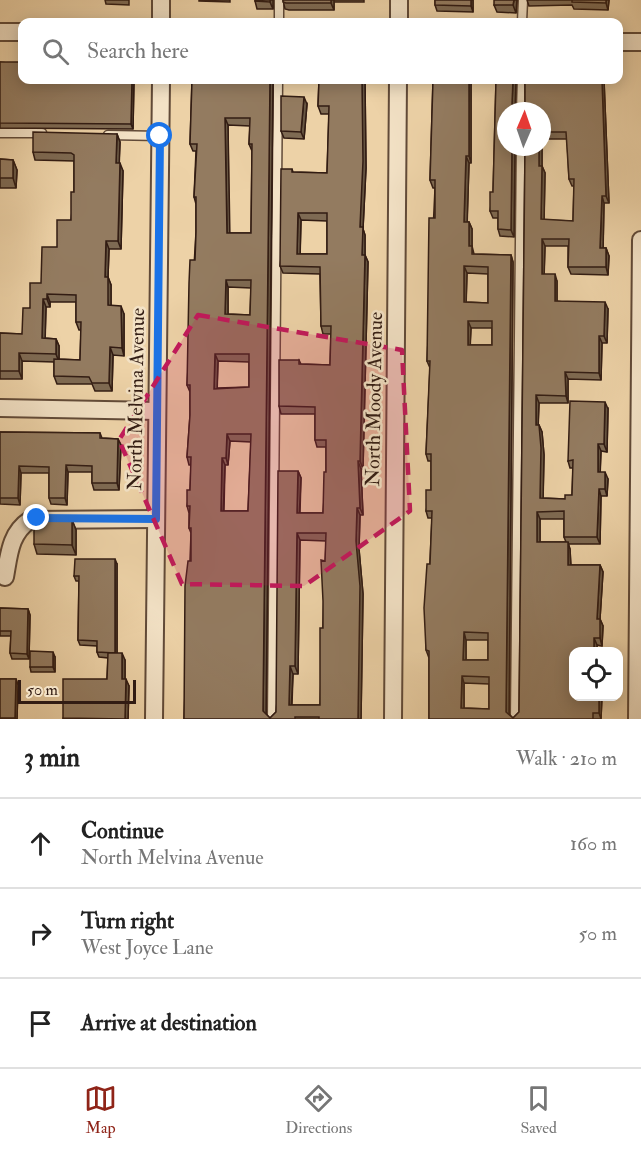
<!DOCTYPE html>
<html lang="en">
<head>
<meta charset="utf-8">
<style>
	:root { --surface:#fff; --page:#f6f6f6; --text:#222; --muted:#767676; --line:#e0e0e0; --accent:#8f2418 }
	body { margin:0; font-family:"IM FELL Double Pica",serif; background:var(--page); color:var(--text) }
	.controls { position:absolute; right:18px; bottom:18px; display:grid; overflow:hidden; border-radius:12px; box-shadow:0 3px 15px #0003 }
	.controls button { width:54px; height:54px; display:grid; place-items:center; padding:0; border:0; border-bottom:2px solid var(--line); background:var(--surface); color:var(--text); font:30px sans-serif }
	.compass { position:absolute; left:497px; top:102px; width:54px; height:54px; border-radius:50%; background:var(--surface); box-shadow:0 3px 15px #0003; rotate:2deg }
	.scale { position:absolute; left:18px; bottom:15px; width:118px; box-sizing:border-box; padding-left:6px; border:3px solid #321c13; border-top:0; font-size:16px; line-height:21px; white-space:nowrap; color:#321c13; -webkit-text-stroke:4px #f3e2c6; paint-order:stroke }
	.stop { position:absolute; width:18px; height:18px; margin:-14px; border:4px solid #1a73e8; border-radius:50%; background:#fff }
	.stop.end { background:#1a73e8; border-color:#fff; box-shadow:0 2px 6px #0008 }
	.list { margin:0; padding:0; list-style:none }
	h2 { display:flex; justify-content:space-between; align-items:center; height:78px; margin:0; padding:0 24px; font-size:26px }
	h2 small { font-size:20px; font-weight:400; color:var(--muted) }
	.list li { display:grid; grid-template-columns:39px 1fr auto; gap:18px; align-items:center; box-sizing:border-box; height:90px; padding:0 24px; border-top:2px solid var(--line) }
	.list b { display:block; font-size:22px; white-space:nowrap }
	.list p { margin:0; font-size:20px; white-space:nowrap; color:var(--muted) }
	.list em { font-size:20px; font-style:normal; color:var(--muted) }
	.icon { flex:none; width:33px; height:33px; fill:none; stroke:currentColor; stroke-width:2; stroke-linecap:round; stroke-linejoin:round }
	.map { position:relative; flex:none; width:641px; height:719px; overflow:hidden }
	.search { position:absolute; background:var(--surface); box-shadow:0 3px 15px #0003; left:18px; right:18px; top:18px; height:66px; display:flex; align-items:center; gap:15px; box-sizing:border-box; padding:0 21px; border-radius:12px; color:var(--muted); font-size:22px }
	.sheet { height:348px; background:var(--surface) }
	nav { display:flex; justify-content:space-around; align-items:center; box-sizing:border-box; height:84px; border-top:2px solid var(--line); background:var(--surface); font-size:16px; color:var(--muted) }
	nav a { display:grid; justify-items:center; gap:3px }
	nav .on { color:var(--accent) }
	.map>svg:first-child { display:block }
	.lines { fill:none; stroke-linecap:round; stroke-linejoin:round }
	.lane-casing { stroke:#614a38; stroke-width:11 }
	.street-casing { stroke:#614a38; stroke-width:20 }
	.lane { stroke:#f3e2c6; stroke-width:8 }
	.street { stroke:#f3e2c6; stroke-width:16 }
	.wall { fill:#7e6a53; stroke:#321c13; stroke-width:1.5; fill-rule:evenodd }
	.shaded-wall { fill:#675643; stroke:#321c13; stroke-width:1.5 }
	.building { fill:#937b60; stroke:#321c13; stroke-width:1.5; fill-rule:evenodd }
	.route { stroke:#1a73e8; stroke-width:8 }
	.marked { fill:#c2185b; fill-opacity:0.2; stroke:#c2185b; stroke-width:4.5; stroke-dasharray:12 8; stroke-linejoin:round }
	.labels { text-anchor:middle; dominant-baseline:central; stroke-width:5; stroke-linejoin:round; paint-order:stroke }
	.street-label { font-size:20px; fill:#321c13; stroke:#f3e2c6 }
</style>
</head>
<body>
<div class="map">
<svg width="641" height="719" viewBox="0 0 641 719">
	<rect width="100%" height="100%" fill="#edd2a7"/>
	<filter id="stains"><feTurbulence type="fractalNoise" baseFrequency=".00333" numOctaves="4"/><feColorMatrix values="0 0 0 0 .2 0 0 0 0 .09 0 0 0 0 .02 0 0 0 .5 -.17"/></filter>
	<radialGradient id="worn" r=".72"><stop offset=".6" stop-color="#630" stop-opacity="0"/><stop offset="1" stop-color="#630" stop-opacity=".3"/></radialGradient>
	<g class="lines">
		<g class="lane-casing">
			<g id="lane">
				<polyline points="279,22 279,0"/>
				<polyline points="522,22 523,0"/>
				<polyline points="521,111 522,80"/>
				<polyline points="0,133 42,133"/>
				<polyline points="108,135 160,136"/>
				<polyline points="272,719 278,80"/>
				<polyline points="515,719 521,147"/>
			</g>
		</g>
		<g class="street-casing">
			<g id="street">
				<polyline points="161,22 161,0"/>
				<polyline points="399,22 399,0"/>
				<polyline points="0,32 22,32"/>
				<polyline points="618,42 641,42"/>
				<polyline points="0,408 157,411"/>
				<path d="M5,577c4,-22 5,-44 25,-57l126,-1"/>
				<polyline points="154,719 161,80"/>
				<polyline points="393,719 398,80"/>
				<polyline points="637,719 641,240"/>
			</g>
		</g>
		<use href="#lane" class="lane"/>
		<use href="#street" class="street"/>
	</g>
	<g class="wall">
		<polygon points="105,0 129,0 129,5 106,4"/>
		<polygon points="199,0 230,0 230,2 199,1"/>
		<polygon points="273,0 273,9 257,9 255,1"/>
		<polygon points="283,0 364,0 364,2 334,2 334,10 289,10 285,9"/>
		<polygon points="435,0 473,0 473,12 437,11 435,5"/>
		<polygon points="517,0 516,13 497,12 494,5"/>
		<polygon points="527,0 609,0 608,10 574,9 572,5 529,6"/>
		<polygon points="0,62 134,80 133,129 0,128"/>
		<path d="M192,80h81l-7,634 4,4 6,-6 22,-241 3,7 -1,35h23l3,-41v-25h-9l-2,-7v-26h-34l-2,-8 20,-46 2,4 29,1 1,-31h-8l-2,-8 -1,-52 -37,-1 -3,-7 12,-97 1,3 34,1 2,-59h-8l-3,-8 1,-26h46l1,88 -3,61 2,6v20l3,7 -5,207h-2l2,46h-3l-1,34 4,45 -2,125h-177l7,-186 -2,-5v-15l-2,-7 3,-16 1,-25h-2l-2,-8 3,-42v-23l-3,-7 9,-153v-28l-2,-7 2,-46h-3l-3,-7zM228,125l22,1 -1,18 3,7 -1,82h-22zM301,220l26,1v33h-27zM228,287l23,1 -1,27 -22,-1zM218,361l31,1v25l-32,1zM230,441l21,1 -3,69h-24l1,-46h3zM300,540l26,1 -6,164h-28l1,-31h5z"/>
		<path d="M433,80h83l-1,27 4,3 6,-5v-25h79l5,123h-5l-1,45h3l3,8 -1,19 -37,-1 -3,-7v-21h-23l-1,28 13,7v20l51,8 -1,34h-5l-1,37 -33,-1v24h-29l-1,22h1l3,7 2,23 -1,43 22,1 7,-4 1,-27h-3l-2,-7 40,-52 -1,43 -6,-1 -1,21 8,7 -1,17h-6l-1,48h-32l2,5 1,16h29l3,7 -3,47 3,7 -1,20 -5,-1v6h-24v45h29l-1,23h-172v-61l-3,-8 5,-112 1,-20h-4l-2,-7 5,-21v-29h-3l-2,-7 4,-86 -3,-7 8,-173h-2l-3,-8zM471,81h25l-3,111 -3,19 3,7h5v11l2,7 14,1 1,-90h-9v-36h36v28h25l2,40 3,7h2l-1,35 -29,-1 1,-47 -3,-7v-19h-17l-6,565 -6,6 -4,-4 4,-452 -2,-7 -37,-1 -2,-8v-17l-3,-7h-2l2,-59h2zM467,273l21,1v29l-22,-1zM471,328h21v17h-22zM540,519h24v18l2,5h-26zM466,640h22v20h-22zM464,683l25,1v25l-25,-1z"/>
		<polygon points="307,104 304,139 284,138 281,131"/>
		<path d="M117,134l3,8 -1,21 4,8 -2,78h-12l-1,28 3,8v20l13,9v42l-11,-1 -1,36h-17l-3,-7h-35l-3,-8v-14l-32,-1v18h-22v-46l22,1 8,-26 41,-88 3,-28v-31l-39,-1 -2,-8zM50,302h26v20l3,8h2l-1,30 -21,-1v-13l-3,-7 -11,-1 1,-31h4z"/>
		<polygon points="0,159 13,160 17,170 16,188 0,188"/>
		<polygon points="0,432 100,433 102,438 118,439 121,445 119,490 94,490 92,483 92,472 68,472 67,505 51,504 49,498 49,473 21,473 20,505 0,504"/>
		<polygon points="72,520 76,530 76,555 37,554 34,544"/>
		<polygon points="117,564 117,653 125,660 125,679 129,686 128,719 63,719 63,718 107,679 108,658 99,657 97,652 97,646 80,645 78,640 79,581 76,581 74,576"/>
		<polygon points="0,608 28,609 30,615 29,659 12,659 10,653 11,636 0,636"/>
		<polygon points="55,657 55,672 31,672 30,667"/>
		<polygon points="0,679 16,679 18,685 17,719 0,719"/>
	</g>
	<g class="shaded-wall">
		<polygon points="270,0 273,0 273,9 270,2"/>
		<polygon points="331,0 334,0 334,10 331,3"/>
		<polygon points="471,0 473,0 473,12 471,6"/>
		<polygon points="514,0 517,0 516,13 513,5"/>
		<polygon points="606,0 609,0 608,10 606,3"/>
		<polygon points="132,80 134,80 133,129 131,124"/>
		<polygon points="270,80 273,80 266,719 263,711"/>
		<polygon points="362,80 365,80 366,168 363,229 365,235 365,262 362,255 360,227"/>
		<polygon points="469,80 471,80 471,163 469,156"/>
		<polygon points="513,80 516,80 515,111 512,104"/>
		<polygon points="602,80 604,80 609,203 606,196"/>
		<polygon points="304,97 307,104 304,139 301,132"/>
		<polygon points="225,118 228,125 230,240 227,233"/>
		<polygon points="117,134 120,142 119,171 116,163"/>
		<polygon points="512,147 515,147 514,237 511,230"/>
		<polygon points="539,147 542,147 542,173 539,166"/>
		<polygon points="466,156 469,163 467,229 464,222"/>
		<polygon points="13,160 17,170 16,188 13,178"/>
		<polygon points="120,163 123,171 121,249 118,241"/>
		<polygon points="542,166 545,173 544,227 541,219"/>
		<polygon points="602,196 604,203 603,255 600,248"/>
		<polygon points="298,213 301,220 300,261 297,254"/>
		<polygon points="469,222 472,229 472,253 469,246"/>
		<polygon points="542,239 545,246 544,281 542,274"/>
		<polygon points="106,241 109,249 108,277 111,285 111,313 108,305 105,277"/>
		<polygon points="606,248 609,256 608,275 606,267"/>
		<polygon points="365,255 368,262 363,469 360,461"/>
		<polygon points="511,255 513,262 509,719 506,712"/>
		<polygon points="464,266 467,273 466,309 464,302"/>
		<polygon points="555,274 557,281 557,308 555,301"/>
		<polygon points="226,280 228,287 228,321 225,314"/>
		<polygon points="47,294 50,302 50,307 47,299"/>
		<polygon points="43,299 46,307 45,346 42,338"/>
		<polygon points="605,302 608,309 607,343 604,336"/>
		<polygon points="121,306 124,314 124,356 122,348"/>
		<polygon points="468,321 471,328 470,352 468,345"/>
		<polygon points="599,336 602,343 601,380 599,373"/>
		<polygon points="56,339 59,346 59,362 56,354"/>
		<polygon points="110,347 113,355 112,391 109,383"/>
		<polygon points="19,353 22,361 22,379 19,371"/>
		<polygon points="215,354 218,361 217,396 214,389"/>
		<polygon points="565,372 568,379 568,403 566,396"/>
		<polygon points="536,395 539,403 538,432 536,425"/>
		<polygon points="605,402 608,409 607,452 604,444"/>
		<polygon points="539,425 542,432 544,455 543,505 540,498"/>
		<polygon points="227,434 230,441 228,465 226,458"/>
		<polygon points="118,439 121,445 119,490 117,483"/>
		<polygon points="598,444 601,451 600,479 598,472"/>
		<polygon points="222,458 225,465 223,518 221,511"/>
		<polygon points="358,461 361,469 363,515 360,508"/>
		<polygon points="66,465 68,472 67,505 65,498"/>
		<polygon points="19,466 21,473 20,505 18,498"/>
		<polygon points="298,471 301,478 299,521 297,513"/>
		<polygon points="605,472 608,479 607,496 605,489"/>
		<polygon points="599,489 601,496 600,544 597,537"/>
		<polygon points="357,508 360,515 359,549 363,594 361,719 358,719 356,541"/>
		<polygon points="537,512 540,519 540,549 537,542"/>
		<polygon points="72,520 76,530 76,555 72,545"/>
		<polygon points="297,533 300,540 298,674 295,666"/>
		<polygon points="568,542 570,549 571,572 568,565"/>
		<polygon points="115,559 117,564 117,658 115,653"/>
		<polygon points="600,565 603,572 600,619 603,626 602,646 600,638 597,619"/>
		<polygon points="28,609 30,615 29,659 27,654"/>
		<polygon points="464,632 466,640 466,667 463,660"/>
		<polygon points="594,638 597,645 597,651 594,651"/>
		<polygon points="53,652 55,657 55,672 53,667"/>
		<polygon points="122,653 125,660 125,686 122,679"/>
		<polygon points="290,666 293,674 291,712 289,705"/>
		<polygon points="462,676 464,683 464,715 461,708"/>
		<polygon points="16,679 18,685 17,719 16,719 15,718"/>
		<polygon points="126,679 129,686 128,719 125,719"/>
		<polygon points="599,696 602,696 601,719 599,713"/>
	</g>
	<g class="building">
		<polygon points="255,0 270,0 270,2 255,1"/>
		<polygon points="283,0 331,0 331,3 286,3 283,2"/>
		<polygon points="435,0 471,0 471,6 435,5"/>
		<polygon points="494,0 514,0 513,5 494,5"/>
		<polygon points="572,0 606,0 606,3 572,2"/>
		<polygon points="0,62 22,62 22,80 132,80 131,124 0,123"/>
		<path d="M192,80h78l-7,631 7,7 6,-6 2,-241h20l-1,42h26l1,-41h2v-32h-11v-33l-36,-1v-46h20v4l31,1 1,-39h-10l-1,-59 -40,-1 1,-97h11v3l35,1 2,-67h-11l1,-26h43l1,81 -3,66h3l-1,28h3l-5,206h-2l2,47h-3l-1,33 4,45 -2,133h-39v-2h-24v2h-111l1,-133 3,-25h3v-33h-2l1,-22h-3v-16h3l1,-33h-4l3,-42v-30h-3l2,-102 1,-23h5l1,-28v-35h-2l3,-53h-7zM225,118h25l-1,26h3l-1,89h-24zM298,213h29v41h-30zM226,280h25l-1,35 -25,-1zM215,354h34v33l-35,2zM227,434h24l-3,77h-27l1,-53h4zM297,533h29l-1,28 -4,-1 2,41v27h-3v77h-31l1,-39h5z"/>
		<path d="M433,80h36v76h-3l-2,66h5v24h3v8l39,1 -5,457 7,6 6,-6 6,-565h14v19h3l-1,53 32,2 1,-42h-5l-3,-47h-24v-21h-36v36h6l-1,83 -13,-1v-18h-8v-19h3l3,-112h17l-1,24 7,6 6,-5v-25h77l4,116h-4l-2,52h6v19h-38l1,-28h-27v35h13v27l50,1 -1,34h-5v37l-34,-1 1,24 -30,-1v30h3l2,23 -1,50 25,1v-4h7l1,-35 -5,1 2,-60 35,1 -1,42h-6v28h7v17h-6l-2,48h-33v-26l-27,1v30h31v23h32l-3,54h3v19h-6v13h-21v45h26v17h-6v6h-164v-68l-3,-1 -2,-42 3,-44h3l1,-26 1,-27h-6v-21h5v-36h-5l4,-93h-3l2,-143h6v-38h-5zM464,266l24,1v36l-24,-1zM468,321h24v24h-24zM464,632l24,1v27h-25zM462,676l27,1v32l-28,-1z"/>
		<polygon points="281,96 304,97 301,132 281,131"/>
		<polygon points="33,132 117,134 116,163 120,163 118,241 106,241 105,277 108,277 108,305 121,306 122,348 110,347 109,383 92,383 89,377 54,376 54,359 80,360 81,322 76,322 76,295 47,294 47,299 43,299 42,338 56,339 56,354 19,353 19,371 0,371 0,333 22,334 23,308 30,308 30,283 41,283 42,247 57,247 57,220 71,220 71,192 74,192 74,155 71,153 33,152"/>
		<polygon points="0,159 13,160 13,178 0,178"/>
		<polygon points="0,432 100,433 100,438 118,439 117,483 92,483 92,466 66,465 65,498 49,498 49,467 19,466 18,498 0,498"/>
		<polygon points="34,520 72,520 72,545 34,544"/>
		<polygon points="75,559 115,559 115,653 97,652 97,641 78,640 79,576 74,576"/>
		<polygon points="0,608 28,609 27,654 10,653 11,631 0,631"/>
		<polygon points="30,651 53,652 53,667 30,667"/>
		<polygon points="108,653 122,653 122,679 126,679 125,719 63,718 63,679 107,679"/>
		<polygon points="0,679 16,679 15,718 0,718"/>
	</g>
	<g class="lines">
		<polyline class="route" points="37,518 156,519 160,136"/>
	</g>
	<path class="marked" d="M198,315l204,35 8,161 -106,75 -122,-2 -63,-144z"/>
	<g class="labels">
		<g class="street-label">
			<text transform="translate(136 399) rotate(-89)">North Melvina Avenue</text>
			<text transform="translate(374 399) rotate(-89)">North Moody Avenue</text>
		</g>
	</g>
	<rect width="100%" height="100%" filter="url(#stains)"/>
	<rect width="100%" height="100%" fill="url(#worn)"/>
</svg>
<div class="controls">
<button><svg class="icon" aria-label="locate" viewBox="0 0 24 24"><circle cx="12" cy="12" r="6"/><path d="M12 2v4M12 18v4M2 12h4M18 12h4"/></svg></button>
</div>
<svg class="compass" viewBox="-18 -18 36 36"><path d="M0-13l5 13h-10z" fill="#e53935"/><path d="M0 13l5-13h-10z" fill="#767676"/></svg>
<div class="scale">50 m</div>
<div class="stop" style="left:160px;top:136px"></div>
<div class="stop end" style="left:37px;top:518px"></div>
<div class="search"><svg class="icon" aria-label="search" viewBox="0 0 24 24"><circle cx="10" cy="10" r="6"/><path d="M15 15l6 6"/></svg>Search here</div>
</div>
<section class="sheet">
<h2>3 min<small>Walk · 210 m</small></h2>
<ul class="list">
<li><svg class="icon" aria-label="ahead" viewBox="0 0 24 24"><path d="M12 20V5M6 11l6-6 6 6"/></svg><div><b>Continue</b><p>North Melvina Avenue</p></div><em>160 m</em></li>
<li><svg class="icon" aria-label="right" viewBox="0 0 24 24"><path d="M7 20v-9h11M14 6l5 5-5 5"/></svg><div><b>Turn right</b><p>West Joyce Lane</p></div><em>50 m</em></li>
<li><svg class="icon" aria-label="arrive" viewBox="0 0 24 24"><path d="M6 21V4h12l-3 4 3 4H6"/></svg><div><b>Arrive at destination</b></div></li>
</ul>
</section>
<nav>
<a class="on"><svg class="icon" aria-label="map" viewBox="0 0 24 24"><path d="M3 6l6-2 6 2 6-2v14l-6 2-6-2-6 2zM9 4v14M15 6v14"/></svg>Map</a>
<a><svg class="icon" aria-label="directions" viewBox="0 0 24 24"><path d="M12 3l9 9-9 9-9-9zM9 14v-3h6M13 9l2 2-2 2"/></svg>Directions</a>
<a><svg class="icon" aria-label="saved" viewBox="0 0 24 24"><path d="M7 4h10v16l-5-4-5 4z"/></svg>Saved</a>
</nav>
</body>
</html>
